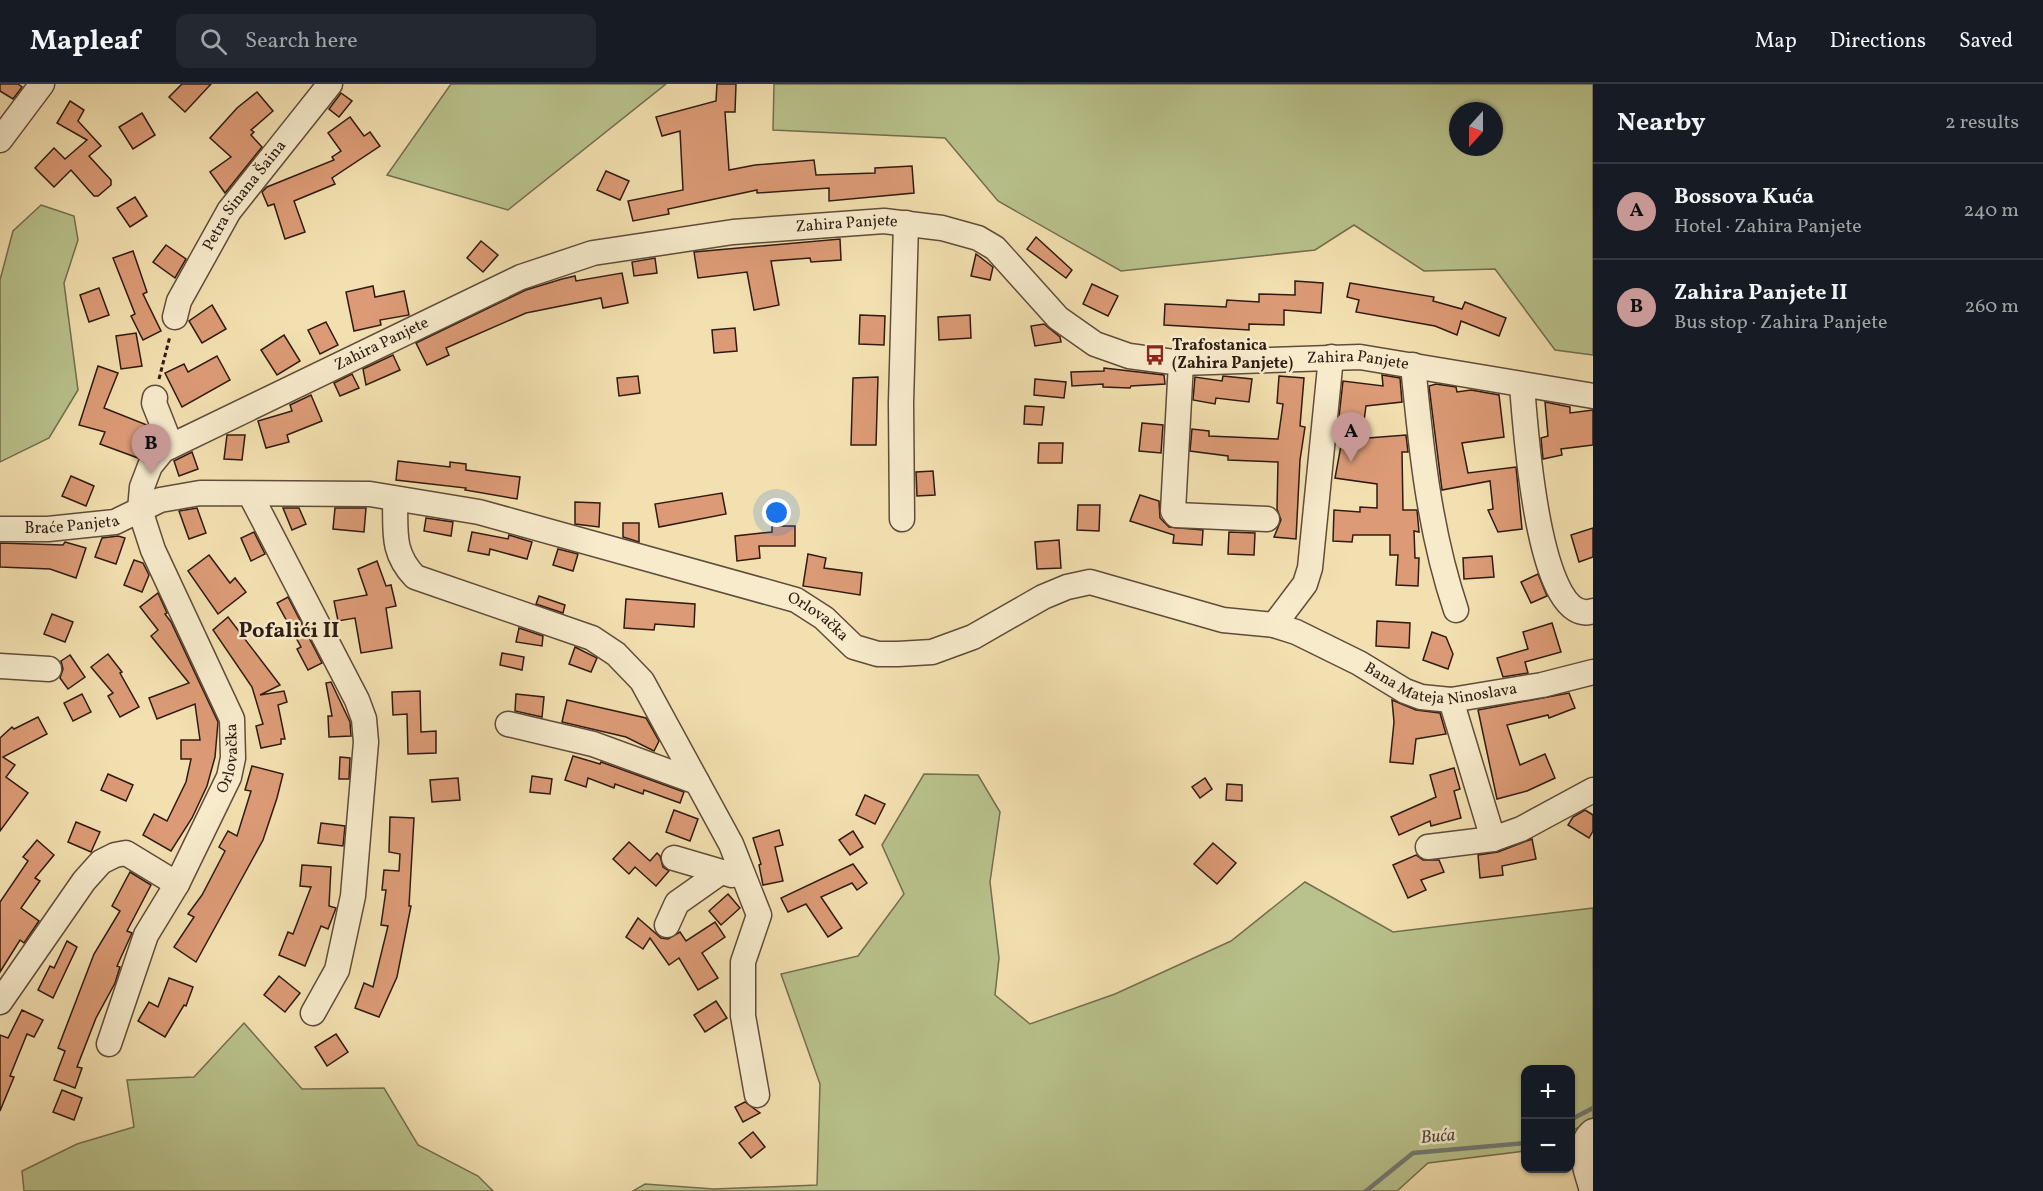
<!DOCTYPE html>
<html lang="en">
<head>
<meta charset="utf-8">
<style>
	:root { --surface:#171b24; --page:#242831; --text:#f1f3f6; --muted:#9ea1a6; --line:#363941; --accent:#c59692 }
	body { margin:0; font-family:Vollkorn,serif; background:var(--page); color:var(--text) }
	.controls { position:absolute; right:18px; bottom:18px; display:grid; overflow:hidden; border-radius:12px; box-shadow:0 2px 4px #0004 }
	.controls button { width:54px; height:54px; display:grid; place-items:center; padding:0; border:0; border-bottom:2px solid var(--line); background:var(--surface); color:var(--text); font:30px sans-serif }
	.compass { position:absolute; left:1449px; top:18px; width:54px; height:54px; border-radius:50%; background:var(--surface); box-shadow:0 2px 4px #0004; rotate:201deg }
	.you { position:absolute; left:777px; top:429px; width:21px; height:21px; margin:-15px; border:4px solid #fff; border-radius:50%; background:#1a73e8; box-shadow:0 0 0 9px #1a73e833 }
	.badge { display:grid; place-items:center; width:39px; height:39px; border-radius:50%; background:var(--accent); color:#111; font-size:20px; font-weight:700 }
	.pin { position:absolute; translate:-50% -50px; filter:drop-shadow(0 2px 3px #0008) }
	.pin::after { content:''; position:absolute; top:32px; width:21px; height:18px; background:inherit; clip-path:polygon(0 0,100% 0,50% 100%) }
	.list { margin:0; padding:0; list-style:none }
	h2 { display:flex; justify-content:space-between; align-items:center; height:78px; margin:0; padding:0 24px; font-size:26px }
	h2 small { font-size:20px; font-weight:400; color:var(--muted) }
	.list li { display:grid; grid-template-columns:39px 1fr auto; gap:18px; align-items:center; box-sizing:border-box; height:96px; padding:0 24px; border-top:2px solid var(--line) }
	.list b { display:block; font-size:22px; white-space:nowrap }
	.list p { margin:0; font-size:20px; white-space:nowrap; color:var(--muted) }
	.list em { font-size:20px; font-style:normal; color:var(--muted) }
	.icon { flex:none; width:33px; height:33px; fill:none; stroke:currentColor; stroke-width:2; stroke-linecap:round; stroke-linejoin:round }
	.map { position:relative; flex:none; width:1593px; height:1107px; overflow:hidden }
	header { display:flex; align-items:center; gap:36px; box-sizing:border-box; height:84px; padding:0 30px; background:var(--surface); border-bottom:2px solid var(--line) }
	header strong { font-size:28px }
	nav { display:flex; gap:33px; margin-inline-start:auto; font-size:21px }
	.search { width:420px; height:54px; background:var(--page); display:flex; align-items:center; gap:15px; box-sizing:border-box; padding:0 21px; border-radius:12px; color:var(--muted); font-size:22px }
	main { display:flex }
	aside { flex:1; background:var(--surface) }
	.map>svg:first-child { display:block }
	.green { fill:#b9c28c; stroke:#746e4f; stroke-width:1.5; fill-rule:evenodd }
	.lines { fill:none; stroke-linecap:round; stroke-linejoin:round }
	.stream { stroke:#737a75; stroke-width:4.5 }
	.building { fill:#dc9b76; stroke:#2f1b12; stroke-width:1.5 }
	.minor-casing { stroke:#604c3a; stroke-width:27 }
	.path { stroke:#2f1b12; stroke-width:3; stroke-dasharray:4.5 3; stroke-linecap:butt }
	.minor { stroke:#f7ebcc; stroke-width:24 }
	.labels { text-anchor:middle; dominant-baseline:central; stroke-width:5; stroke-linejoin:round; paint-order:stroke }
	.street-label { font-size:16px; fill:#2f1b12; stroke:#f7ebcc }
	.poi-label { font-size:16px; font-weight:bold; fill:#2f1b12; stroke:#f7ebcc; text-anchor:start }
	.water-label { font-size:18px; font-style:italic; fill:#514b44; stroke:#f7ebcc }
	.district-label { font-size:22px; font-weight:bold; fill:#2f1b12; stroke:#f7ebcc }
</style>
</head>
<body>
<header>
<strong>Mapleaf</strong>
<div class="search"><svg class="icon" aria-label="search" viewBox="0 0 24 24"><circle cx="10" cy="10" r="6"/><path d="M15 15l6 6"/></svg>Search here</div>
<nav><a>Map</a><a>Directions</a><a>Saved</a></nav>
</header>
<main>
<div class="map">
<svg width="1593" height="1107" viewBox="0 0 1593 1107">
	<rect width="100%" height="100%" fill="#f3e0b0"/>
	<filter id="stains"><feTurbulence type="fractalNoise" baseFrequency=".00333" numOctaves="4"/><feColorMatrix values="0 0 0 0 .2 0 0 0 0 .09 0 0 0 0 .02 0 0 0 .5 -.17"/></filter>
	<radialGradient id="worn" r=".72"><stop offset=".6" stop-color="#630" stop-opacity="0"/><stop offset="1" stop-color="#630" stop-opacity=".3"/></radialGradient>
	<g class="green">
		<polygon points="451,0 666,0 508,126 387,91"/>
		<path d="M774,0h819v271l-38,-5 -60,-81 -71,2 -70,-46 -39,25 -194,21 -123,-70 -53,-63 -172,-8zM1458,27h36v36h-36z"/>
		<polygon points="41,121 74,132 78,156 64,199 78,306 49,354 0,378 0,196 13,147"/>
		<polygon points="924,690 978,691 1000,728 990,798 999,874 995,911 1030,940 1115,910 1231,857 1305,798 1393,848 1593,824 1593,1037 1571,1047 1570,986 1526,986 1525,1067 1428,1079 1397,1107 633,1107 645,1100 714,1105 817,1101 820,1000 781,890 858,872 904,810 882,761"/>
		<polygon points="244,939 302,1005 384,1004 418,1061 478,1092 493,1107 24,1107 22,1087 77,1060 134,1043 127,996 194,993"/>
	</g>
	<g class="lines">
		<g class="stream">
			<polyline points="1570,1036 1593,1024"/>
			<polyline points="1366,1107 1413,1069 1526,1059"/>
		</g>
	</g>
	<g class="building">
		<polygon points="0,0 18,0 22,3 13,15 0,7"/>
		<polygon points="182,0 211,0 185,28 169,13"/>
		<polygon points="717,0 736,0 735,28 725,28 729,86 755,81 814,76 816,91 875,89 875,84 912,82 914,109 829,117 829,104 757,109 757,106 668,125 669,130 633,137 628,117 683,106 680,47 662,52 656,33 716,17"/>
		<polygon points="257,8 273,27 251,46 254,48 251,51 262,63 225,109 210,88 231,73 210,54 237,24"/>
		<polygon points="341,9 352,17 339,33 329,25"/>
		<polygon points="70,17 84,26 78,37 101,62 89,72 111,96 111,101 98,112 94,112 71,86 54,103 35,84 54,64 65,75 87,56 57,39"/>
		<polygon points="142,29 155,51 133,65 119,43"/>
		<polygon points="350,33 364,52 370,48 380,62 332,94 335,100 294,117 305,148 285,155 274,120 268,122 262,108 267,103 334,76 332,73 341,67 328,49"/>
		<polygon points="606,87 629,97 620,116 597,106"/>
		<polygon points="135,113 147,132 130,143 117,124"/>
		<polygon points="1036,153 1072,186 1066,194 1027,165"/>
		<polygon points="840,155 841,176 811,178 810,174 771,177 779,221 754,226 747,188 698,194 694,168"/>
		<polygon points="481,157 498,171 483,188 467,174"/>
		<polygon points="166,161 186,175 175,194 153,178"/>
		<polygon points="133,167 147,208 143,210 161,247 143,256 131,232 135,230 113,174"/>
		<polygon points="976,170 993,183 990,196 971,192"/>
		<polygon points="655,174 657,189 634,192 632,178"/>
		<polygon points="622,189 628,219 603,224 601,214 526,229 446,264 449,271 427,281 416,259 526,206 562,195 575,192 576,197"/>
		<polygon points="1295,197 1323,199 1321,229 1284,226 1284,241 1249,240 1249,246 1164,241 1165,220 1226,223 1227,216 1259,218 1259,210 1295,211"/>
		<polygon points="1350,199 1434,213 1433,217 1462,225 1465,218 1506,234 1499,252 1461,237 1457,251 1435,242 1356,228 1359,216 1347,213"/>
		<polygon points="1092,200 1118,212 1108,232 1083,220"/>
		<polygon points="373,202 375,213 404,207 409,231 380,236 381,241 354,247 346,208"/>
		<polygon points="99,204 109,231 89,238 80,211"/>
		<polygon points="212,221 226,245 202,259 189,237"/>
		<polygon points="860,231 885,232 884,261 859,260"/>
		<polygon points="970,231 971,254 939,256 938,233"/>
		<polygon points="326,238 338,261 320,270 308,246"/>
		<polygon points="1044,240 1060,253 1061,258 1035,262 1031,242"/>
		<polygon points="735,244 737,267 714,269 712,246"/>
		<polygon points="136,249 142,282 121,285 116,252"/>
		<polygon points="284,251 300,277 277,291 261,266"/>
		<polygon points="393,271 400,286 366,301 363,285"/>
		<polygon points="217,272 230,296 182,323 165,289 184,280 188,288"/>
		<polygon points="98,282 118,289 104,324 147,341 150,347 138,374 100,360 105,348 79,341"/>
		<polygon points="1104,284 1164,291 1165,300 1131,302 1130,304 1103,303 1103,300 1072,302 1071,288 1104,287"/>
		<polygon points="352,290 359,304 340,312 334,299"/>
		<polygon points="1382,291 1400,294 1402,318 1366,322 1364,337 1339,333 1343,297 1383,302"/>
		<polygon points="638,292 640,309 619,312 617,294"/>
		<polygon points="1223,292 1252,295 1249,318 1216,314 1215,320 1193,316 1195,293 1222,297"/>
		<polygon points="1279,292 1304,294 1300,342 1305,343 1300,376 1296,455 1274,453 1281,436 1277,425 1278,378 1228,376 1228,372 1190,367 1192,345 1209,347 1209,352 1278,355 1283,320 1277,319"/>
		<polygon points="878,293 876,361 851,361 853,294"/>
		<polygon points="1035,295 1066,298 1064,314 1034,311"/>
		<polygon points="1436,300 1456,303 1457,308 1471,306 1499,311 1504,353 1462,359 1468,389 1516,383 1522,445 1498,448 1488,426 1493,425 1490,397 1442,406 1429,302"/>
		<polygon points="311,311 322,337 287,351 289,358 266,364 258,337 292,327 290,321"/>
		<polygon points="1545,318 1570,323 1570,329 1593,326 1593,361 1561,365 1562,371 1543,375 1541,354 1548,352"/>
		<polygon points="1025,322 1044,323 1042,341 1024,340"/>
		<polygon points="1142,339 1163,341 1161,369 1139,367"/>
		<polygon points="227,351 245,351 242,376 224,375"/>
		<polygon points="1406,351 1408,368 1402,368 1403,426 1417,426 1419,448 1414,447 1415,474 1419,474 1418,502 1396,501 1398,471 1390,471 1390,451 1353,451 1352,458 1333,457 1334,426 1360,428 1360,423 1377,424 1377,400 1335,394 1342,356"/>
		<polygon points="1039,359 1063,359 1062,379 1038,379"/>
		<polygon points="192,368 198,385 179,392 174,377"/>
		<polygon points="398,377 450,383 450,378 466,380 466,386 520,393 517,415 465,406 466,404 396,396"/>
		<polygon points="933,387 935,411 917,412 916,388"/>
		<polygon points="71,392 94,402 86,422 62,412"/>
		<polygon points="722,409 726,430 659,443 655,420"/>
		<polygon points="1140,411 1159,417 1160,434 1169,443 1203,446 1202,461 1173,459 1174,451 1130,437"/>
		<polygon points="575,418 600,419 599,443 575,440"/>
		<polygon points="1078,421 1100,421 1099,447 1077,446"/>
		<polygon points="197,424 206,449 189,455 179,427"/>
		<polygon points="283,424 299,424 306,440 292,446"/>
		<polygon points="335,424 366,424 364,448 333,445"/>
		<polygon points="426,434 453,438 451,452 424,447"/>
		<polygon points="623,439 639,439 639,458 623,453"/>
		<polygon points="772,442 795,442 795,462 759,462 760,474 737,477 735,452 772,448"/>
		<polygon points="1593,444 1593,473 1579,478 1571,451"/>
		<polygon points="254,448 265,470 251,477 241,454"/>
		<polygon points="472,448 508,455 509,451 532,458 527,475 490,465 489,471 468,467"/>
		<polygon points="1229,448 1255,449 1254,471 1228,470"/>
		<polygon points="118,452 125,454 116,480 95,473 102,454"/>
		<polygon points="1059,456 1061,484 1037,485 1035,458"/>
		<polygon points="65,458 86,464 76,494 50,485 0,483 0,459 63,461"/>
		<polygon points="558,465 578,470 573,487 553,481"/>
		<polygon points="808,470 826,474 824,484 862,489 860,511 803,502"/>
		<polygon points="209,471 230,499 235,494 246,508 218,530 188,487"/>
		<polygon points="1492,472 1494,493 1464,495 1463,474"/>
		<polygon points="134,476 143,479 149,491 142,508 124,501"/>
		<polygon points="377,477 386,502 391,501 396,522 386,524 392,564 361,569 355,534 338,537 334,517 367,511 358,485"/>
		<polygon points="1538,490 1547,512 1531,519 1521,498"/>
		<polygon points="158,509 167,529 165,530 171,538 218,638 215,673 207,702 192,734 171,767 143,751 154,730 167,737 186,698 191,675 181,675 181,656 200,656 195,620 157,635 149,614 189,599 151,552 158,546 140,523"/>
		<polygon points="539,512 565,521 563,529 536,520"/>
		<polygon points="288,513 322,579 308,586 297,565 301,563 277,519"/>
		<polygon points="626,515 695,520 694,543 655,540 654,546 624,544"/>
		<polygon points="52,530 73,538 65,558 44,550"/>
		<polygon points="228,533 280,601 260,611 284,607 287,618 278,621 285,655 281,655 281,660 261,664 256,642 263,640 252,603 213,546"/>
		<polygon points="1377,537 1410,539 1409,564 1376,562"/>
		<polygon points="1552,539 1561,568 1525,578 1528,589 1503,593 1497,574 1528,565 1523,548"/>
		<polygon points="519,544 543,552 542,562 516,558"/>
		<polygon points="1432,548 1446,553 1453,570 1448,585 1423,576"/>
		<polygon points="575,563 597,574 591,588 569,580"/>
		<polygon points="502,569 524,573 522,586 500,581"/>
		<polygon points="108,570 122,588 120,589 139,623 120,633 108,612 113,609 91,583"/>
		<polygon points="70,571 85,593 68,605 60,594 63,585 61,577"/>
		<polygon points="331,598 350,638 351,652 329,653 328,632 332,632 326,599"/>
		<polygon points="420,607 421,648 436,647 436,669 408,670 407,630 393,631 392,608"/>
		<polygon points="1569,609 1575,624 1549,634 1548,631 1507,641 1520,681 1545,670 1555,694 1527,707 1497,715 1478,626"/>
		<polygon points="82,610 91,628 73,637 64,619"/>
		<polygon points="516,610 544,613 542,633 515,627"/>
		<polygon points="567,616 646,634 659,657 654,667 626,653 562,638"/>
		<polygon points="1392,616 1416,626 1440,629 1446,650 1416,655 1413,680 1390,678 1394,638"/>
		<polygon points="38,633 47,650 3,673 15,681 6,693 28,709 0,747 0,654 12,643 14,645"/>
		<polygon points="573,672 600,680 601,678 684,708 680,719 644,706 643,710 615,700 614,704 588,694 586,703 565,696"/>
		<polygon points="340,673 350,674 349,695 339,695"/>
		<polygon points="252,682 283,690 277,714 263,756 196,878 174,863 194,833 188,830 202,811 225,767 219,763 228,747 237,752 251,707 245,706"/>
		<polygon points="1454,684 1460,705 1454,707 1461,734 1431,742 1430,737 1399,751 1391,733 1436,713 1430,691"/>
		<polygon points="108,690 133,701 126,717 101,706"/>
		<polygon points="532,692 552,695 550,710 530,708"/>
		<polygon points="458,694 460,716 432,718 430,696"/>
		<polygon points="1205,694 1212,705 1200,714 1192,703"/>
		<polygon points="1227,700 1242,701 1242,717 1226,716"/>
		<polygon points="865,711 885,720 875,740 856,731"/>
		<polygon points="674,726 698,735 690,757 666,748"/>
		<polygon points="1585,726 1593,731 1593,747 1589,754 1568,741 1573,733"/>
		<polygon points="390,733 414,734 409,822 411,822 397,893 379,933 355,924 364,899 373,903 388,842 381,841 386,806 382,806 384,786 399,787 400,770 389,768"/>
		<polygon points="76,738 100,748 91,768 68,758"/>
		<polygon points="321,739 345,742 343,762 318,759"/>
		<polygon points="779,746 783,761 775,763 783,797 763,801 759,781 761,780 753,754"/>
		<polygon points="853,747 863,763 850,771 839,756"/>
		<polygon points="1532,755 1536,775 1502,782 1503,791 1480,794 1478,771 1498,768"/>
		<polygon points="37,756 54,771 35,794 40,797 21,824 39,837 24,859 20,856 0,888 0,818 28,777 23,773"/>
		<polygon points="629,758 650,777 657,769 660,772 663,783 669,787 656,802 635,783 629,790 613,775"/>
		<polygon points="1213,759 1236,779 1217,800 1194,780"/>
		<polygon points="1416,771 1423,776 1439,776 1444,788 1421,796 1426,806 1408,814 1393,781"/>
		<polygon points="853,780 867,799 857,806 852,799 821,813 842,844 828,853 806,820 788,828 781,814"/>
		<polygon points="302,781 331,783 329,822 336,824 328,845 321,842 305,882 279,871 288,848 293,850 311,803 300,802"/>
		<polygon points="130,788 151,801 127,847 132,849 117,882 120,883 115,899 96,934 77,983 82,984 75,1004 54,996 65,967 58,964 94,870 120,827 112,822"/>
		<polygon points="728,810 740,824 721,841 709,827"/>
		<polygon points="638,834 661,854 668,855 680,848 686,857 715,838 725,853 702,869 718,894 698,906 679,874 669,881 650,854 643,865 626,853"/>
		<polygon points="67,857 77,863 53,914 38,906 50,882 54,884"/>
		<polygon points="279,892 300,909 285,928 264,911"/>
		<polygon points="169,894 193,903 186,922 184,921 165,953 138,937 149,918 158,923"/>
		<polygon points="716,917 727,934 705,948 694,931"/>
		<polygon points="22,926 43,936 34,953 27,950 10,992 14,993 0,1027 0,951 8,954"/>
		<polygon points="336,950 348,968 327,982 315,963"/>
		<polygon points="62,1006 82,1014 74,1036 53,1028"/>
		<polygon points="745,1018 760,1029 743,1038 735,1023"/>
		<polygon points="753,1048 765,1063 751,1074 739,1059"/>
	</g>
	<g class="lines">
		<g class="minor-casing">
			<g id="minor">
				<polyline points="0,56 42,0"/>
				<path id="s1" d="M175,233l4,-16 50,-90 101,-127"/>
				<polyline points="1181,279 1173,427 1176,431 1267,435"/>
				<path d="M1413,281c8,83 16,165 43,245"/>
				<path d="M1522,302c3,32 15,245 71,225"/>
				<polyline points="155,314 154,319 171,362"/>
				<polyline points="250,410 357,616 364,635 366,658 353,812 337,886 313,929"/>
				<path d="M395,415c1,32 -4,53 20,78l177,61 24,16 26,27 89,163 28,71 -16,47v54l14,79"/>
				<polyline points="902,435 901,319 906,139"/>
				<path id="s2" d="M0,445h48l67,-7 45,-22 40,-7 170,1 109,18 317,88 28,18 30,29 24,7h20l34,-2 41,-15 70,-40 24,-10 23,-5 133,38 51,5 22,7 63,31 46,28 16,6 30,3 91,-15 51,-13"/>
				<polyline points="1274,541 1305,500 1310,484 1331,273"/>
				<polyline points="0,582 49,585"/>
				<polyline points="1451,616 1493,755 1521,745 1593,706"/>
				<polyline points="508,640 593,660 697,698"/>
				<polyline points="1428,763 1493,755"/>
				<polyline points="674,774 732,791"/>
				<polyline points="667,841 677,819 721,788"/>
				<polyline points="0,918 84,797 101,778 115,771 126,769 177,800"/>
				<path id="s3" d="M109,960l37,-109 31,-51 52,-107 4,-19 -1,-39 -79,-169 -13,-40 2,-23 8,-21 13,-16 358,-173 72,-24 140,-21 151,-11 58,7 36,10 17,10 63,70 37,26 34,12 52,7 179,-6 233,39"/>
				<path d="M1592,1107c-5,-20 -18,-45 1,-60"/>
			</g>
		</g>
		<polyline class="path" points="159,295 170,252"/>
		<use href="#minor" class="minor"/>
	</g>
	<defs>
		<g id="bus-bare" transform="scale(1.62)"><path d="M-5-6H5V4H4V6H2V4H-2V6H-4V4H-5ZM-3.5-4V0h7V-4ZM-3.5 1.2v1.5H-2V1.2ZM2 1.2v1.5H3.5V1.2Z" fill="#8f2418" stroke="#f7ebcc" stroke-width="2.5" paint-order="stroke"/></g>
	</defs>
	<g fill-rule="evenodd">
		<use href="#bus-bare" x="1155" y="271"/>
	</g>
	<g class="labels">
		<g class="street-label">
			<text stroke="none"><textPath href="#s1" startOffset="141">Petra Sinana Šaina</textPath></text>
			<text stroke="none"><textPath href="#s3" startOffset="1376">Zahira Panjete</textPath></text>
			<text stroke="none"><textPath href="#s3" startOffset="890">Zahira Panjete</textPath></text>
			<text stroke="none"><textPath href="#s3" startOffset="1934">Zahira Panjete</textPath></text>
			<text stroke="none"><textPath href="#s2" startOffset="72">Braće Panjeta</textPath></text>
			<text stroke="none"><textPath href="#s2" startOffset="843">Orlovačka</textPath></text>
			<text stroke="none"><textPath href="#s2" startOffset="1514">Bana Mateja Ninoslava</textPath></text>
			<text stroke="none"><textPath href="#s3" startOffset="312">Orlovačka</textPath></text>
		</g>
		<g class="poi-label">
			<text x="1172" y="262">Trafostanica<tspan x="1172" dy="18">(Zahira Panjete)</tspan></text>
		</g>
		<g class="water-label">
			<text transform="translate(1438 1053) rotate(-5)">Buća</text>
		</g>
		<g class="district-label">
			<text x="289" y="547">Pofalići II</text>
		</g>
	</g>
	<rect width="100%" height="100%" filter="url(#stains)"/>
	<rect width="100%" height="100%" fill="url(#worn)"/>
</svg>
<div class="controls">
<button>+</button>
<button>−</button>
</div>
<svg class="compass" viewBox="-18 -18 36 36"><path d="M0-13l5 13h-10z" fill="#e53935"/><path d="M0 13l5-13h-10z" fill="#9ea1a6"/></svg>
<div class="you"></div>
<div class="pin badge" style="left:1351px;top:378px">A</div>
<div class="pin badge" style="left:151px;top:390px">B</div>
</div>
<aside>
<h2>Nearby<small>2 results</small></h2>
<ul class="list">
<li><span class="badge">A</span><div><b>Bossova Kuća</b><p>Hotel · Zahira Panjete</p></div><em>240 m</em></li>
<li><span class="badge">B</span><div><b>Zahira Panjete II</b><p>Bus stop · Zahira Panjete</p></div><em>260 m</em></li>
</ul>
</aside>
</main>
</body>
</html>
